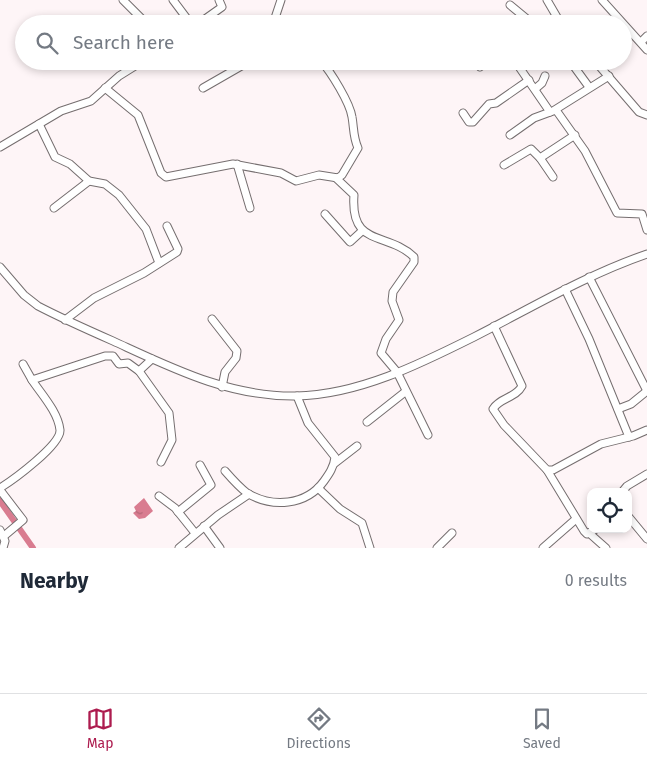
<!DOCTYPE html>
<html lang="en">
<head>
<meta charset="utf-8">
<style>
	:root { --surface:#fff; --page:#f6f6f7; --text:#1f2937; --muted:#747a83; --line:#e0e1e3; --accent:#ad1c4f }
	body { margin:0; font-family:"Fira Sans",sans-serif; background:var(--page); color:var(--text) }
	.controls { position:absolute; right:15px; bottom:15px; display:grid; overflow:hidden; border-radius:10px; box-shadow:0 2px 8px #0003 }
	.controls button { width:45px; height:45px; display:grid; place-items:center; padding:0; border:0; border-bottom:1px solid var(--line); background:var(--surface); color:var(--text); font:25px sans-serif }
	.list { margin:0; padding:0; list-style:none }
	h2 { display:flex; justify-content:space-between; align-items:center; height:65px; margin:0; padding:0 20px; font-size:21px }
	h2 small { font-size:16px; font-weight:400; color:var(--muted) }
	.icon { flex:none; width:28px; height:28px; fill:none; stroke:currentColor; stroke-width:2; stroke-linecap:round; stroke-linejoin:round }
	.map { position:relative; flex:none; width:647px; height:548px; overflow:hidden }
	.search { position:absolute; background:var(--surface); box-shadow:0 2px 8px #0003; left:15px; right:15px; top:15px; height:55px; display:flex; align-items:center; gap:12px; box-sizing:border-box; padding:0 18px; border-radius:28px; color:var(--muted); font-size:19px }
	.sheet { height:145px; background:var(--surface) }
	nav { display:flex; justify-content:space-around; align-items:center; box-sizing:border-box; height:70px; border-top:1px solid var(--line); background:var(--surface); font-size:14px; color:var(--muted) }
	nav a { display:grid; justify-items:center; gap:2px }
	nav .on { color:var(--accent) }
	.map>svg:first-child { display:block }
	.water { fill:url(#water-ripples) }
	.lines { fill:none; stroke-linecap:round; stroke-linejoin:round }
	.canal { stroke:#d97c90; stroke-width:6 }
	.minor-casing { stroke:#756e6f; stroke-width:9 }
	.minor { stroke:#fff; stroke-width:7 }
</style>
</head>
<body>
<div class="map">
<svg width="647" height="548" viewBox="0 0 647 548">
	<defs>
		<pattern id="water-ripples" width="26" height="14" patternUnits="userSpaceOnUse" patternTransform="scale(1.25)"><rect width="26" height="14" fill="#d97c90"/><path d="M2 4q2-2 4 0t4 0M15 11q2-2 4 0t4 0" fill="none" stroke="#af6474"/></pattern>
	</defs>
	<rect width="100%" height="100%" fill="#fef5f7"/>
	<polygon class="water" points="144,498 153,511 145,518 139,519 133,513 136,511 134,507"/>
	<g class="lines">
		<polyline class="canal" points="0,501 33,548"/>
		<g class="minor-casing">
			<g id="minor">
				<polyline points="123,0 147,24"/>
				<polyline points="173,0 191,24"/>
				<polyline points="547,0 561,24"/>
				<polyline points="602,0 647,50"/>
				<polyline points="510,5 533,24"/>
				<polyline points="198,24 222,7 219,0"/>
				<polyline points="273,24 281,0"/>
				<polyline points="641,42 647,36"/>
				<polyline points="515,61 550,112"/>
				<polyline points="570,61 589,87"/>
				<polyline points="595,61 639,112 647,115"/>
				<polyline points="480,67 488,61"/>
				<path d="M105,88l33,27 23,58 5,4 67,-13 48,9 15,8 23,-6 19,3 4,-3 16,-27c-5,-11 -4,-20 -6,-31 -2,-14 -21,-45 -31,-56"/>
				<polyline points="203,88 250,61"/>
				<polyline points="535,89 542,83 545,76"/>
				<polyline points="556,110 585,151 617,213 642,214 647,230"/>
				<polyline points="463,113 469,122 473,122 489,104 496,103 529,80"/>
				<polyline points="39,124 55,157 70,164 89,181 105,184 119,195 146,229 159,263"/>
				<polyline points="510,135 534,118 553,111 609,76"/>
				<polyline points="0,147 61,111 91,101 119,76 143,61"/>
				<polyline points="540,158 553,177"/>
				<polyline points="237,164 250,208"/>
				<polyline points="504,165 531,149 540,158 575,135"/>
				<path d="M336,178l18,17c-4,53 33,36 60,62v5l-21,30 -1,9 7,19 -13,19 -5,14 16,19 31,63"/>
				<polyline points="54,208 89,181"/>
				<polyline points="325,214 350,242 362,231"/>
				<path d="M0,267l24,28 14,11c25,13 50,24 75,35 59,27 116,56 183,55 62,-1 124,-32 178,-59 57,-29 112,-62 173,-83"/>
				<polyline points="589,277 647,391"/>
				<polyline points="565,289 589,339 629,437"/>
				<polyline points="212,319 237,351 236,358 225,372 222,387"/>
				<polyline points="65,320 94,298 144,273 177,252 178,249 167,226"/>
				<path d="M494,326l28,60c-6,12 -23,12 -29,23l11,16 43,45h6l48,-26 32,-8 14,-6"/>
				<polyline points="23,364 32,380 105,356 113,356 119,364 128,363 139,371 152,359"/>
				<polyline points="139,371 169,413 172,440 161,462"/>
				<polyline points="618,409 631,404 647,391"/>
				<polyline points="367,422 405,392"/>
				<polyline points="335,463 357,446"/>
				<polyline points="547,470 584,531 587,534 596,529"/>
				<path d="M225,471c7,8 14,16 22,22 25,15 59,13 77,-12 5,-7 10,-14 11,-24l-27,-34 -11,-27"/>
				<path d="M0,488c13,-8 61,-43 60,-58 -2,-18 -18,-35 -28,-50"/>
				<polyline points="318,488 340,509 362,523 370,548"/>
				<polyline points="0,490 23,520 4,536"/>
				<polyline points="622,492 627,486 647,474"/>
				<polyline points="159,496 175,508 195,533"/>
				<polyline points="178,512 211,485 200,465"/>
				<polyline points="628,516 647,539"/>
				<polyline points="204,526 220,548"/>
				<polyline points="0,530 5,541 3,548"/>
				<polyline points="589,533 606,548"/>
				<polyline points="179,548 218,515 249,494"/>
				<polyline points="437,548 452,533"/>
				<polyline points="543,548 576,519"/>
			</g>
		</g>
		<use href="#minor" class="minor"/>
	</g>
</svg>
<div class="controls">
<button><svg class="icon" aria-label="locate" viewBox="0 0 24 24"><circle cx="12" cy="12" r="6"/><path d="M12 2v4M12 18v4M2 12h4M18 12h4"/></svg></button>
</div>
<div class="search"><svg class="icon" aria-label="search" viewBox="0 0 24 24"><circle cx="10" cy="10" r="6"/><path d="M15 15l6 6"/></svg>Search here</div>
</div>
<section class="sheet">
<h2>Nearby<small>0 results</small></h2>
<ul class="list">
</ul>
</section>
<nav>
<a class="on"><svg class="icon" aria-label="map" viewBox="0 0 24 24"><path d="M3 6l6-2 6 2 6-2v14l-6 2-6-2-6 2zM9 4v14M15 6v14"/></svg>Map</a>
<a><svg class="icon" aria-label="directions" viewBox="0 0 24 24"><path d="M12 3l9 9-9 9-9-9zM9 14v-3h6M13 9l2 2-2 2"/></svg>Directions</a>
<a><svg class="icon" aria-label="saved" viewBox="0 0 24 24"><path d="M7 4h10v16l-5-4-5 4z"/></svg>Saved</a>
</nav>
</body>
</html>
